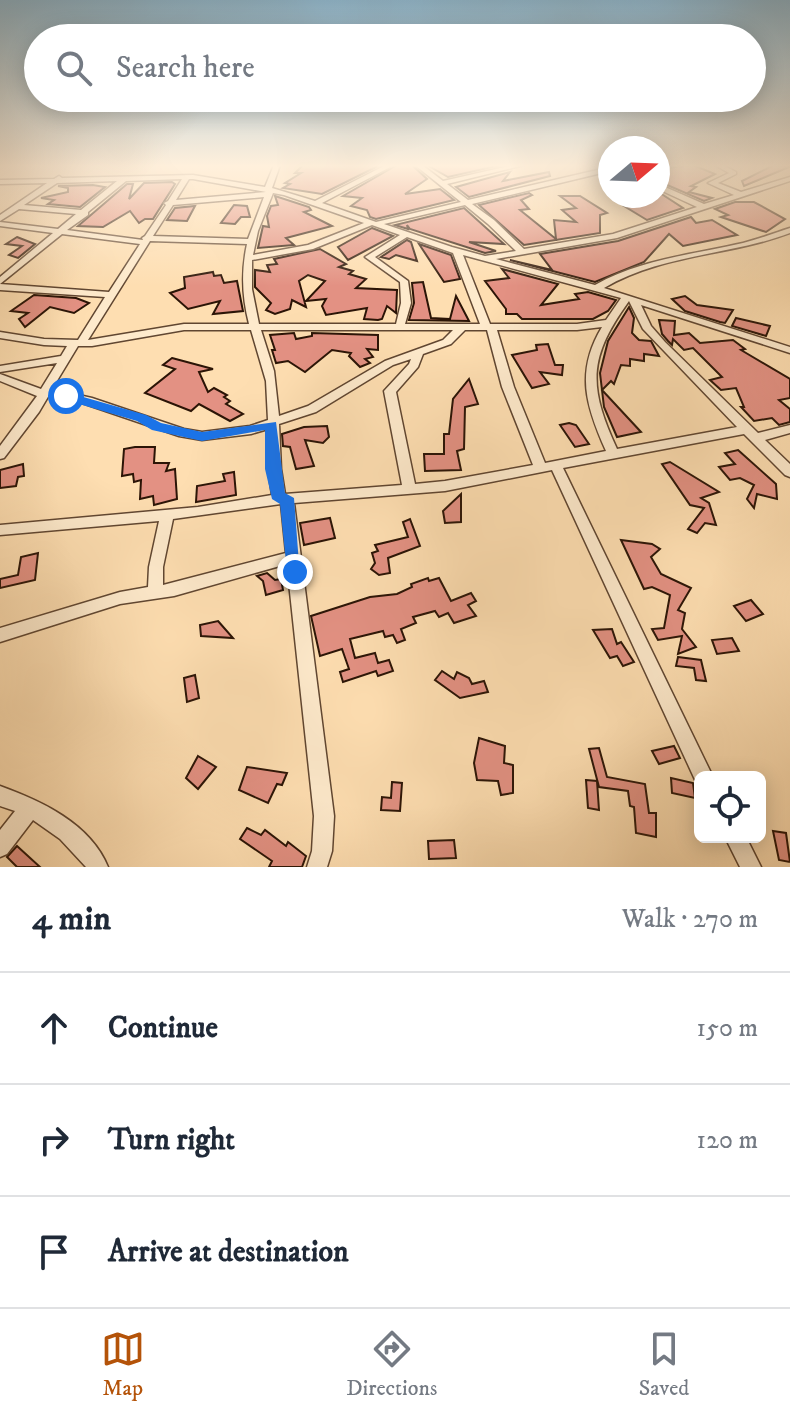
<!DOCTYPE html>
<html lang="en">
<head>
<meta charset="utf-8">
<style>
	:root { --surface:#fff; --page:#f2f2f3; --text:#1f2937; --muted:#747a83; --line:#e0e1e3; --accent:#b45309 }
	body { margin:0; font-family:"IM FELL DW Pica",serif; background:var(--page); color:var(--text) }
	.controls { position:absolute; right:24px; bottom:24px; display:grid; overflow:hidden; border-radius:12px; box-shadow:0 4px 20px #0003 }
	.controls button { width:72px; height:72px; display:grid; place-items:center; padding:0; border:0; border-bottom:2px solid var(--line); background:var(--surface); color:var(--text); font:40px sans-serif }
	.compass { position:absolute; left:598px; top:136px; width:72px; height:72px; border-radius:50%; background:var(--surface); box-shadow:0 4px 20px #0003; rotate:71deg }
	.stop { position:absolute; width:24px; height:24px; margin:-18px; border:6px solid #1a73e8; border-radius:50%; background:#fff }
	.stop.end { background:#1a73e8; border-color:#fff; box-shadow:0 2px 8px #0008 }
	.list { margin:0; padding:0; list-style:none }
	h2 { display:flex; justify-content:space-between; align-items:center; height:104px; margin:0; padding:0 32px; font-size:34px }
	h2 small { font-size:26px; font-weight:400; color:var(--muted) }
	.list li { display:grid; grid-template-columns:52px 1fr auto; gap:24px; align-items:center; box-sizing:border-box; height:112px; padding:0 32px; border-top:2px solid var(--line) }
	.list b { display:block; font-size:30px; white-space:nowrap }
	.list em { font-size:26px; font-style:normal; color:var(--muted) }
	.icon { flex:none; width:44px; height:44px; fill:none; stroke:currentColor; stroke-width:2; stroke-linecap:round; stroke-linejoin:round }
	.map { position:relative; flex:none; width:790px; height:867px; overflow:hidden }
	.search { position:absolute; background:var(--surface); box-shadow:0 4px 20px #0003; left:24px; right:24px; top:24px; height:88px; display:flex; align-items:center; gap:20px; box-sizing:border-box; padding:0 28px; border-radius:44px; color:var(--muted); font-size:30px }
	.sheet { height:440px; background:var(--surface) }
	nav { display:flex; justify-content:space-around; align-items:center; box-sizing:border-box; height:112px; border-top:2px solid var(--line); background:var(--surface); font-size:22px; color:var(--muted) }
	nav a { display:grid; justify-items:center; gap:4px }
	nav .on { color:var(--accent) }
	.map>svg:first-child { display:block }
	.building { fill:#e39183; stroke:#2b1406; stroke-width:2 }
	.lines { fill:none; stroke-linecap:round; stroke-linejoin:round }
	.minor-casing { stroke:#604631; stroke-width:3 }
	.minor { fill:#feeacc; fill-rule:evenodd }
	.route { fill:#1a73e8 }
</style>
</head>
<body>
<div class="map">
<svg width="790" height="867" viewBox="0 0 790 867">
	<rect width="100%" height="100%" fill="#fedeb1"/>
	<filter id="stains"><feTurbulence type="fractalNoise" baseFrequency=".0025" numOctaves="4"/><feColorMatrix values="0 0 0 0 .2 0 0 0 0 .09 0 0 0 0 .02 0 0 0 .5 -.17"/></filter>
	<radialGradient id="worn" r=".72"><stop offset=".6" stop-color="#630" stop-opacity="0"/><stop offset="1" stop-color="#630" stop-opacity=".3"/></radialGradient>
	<g class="building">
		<polygon points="303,165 380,165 322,194 283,188 290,184 285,183 301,173 295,173"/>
		<polygon points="397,165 412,165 427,179 405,194 440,189 454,200 376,219 370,217 367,210 351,206 362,198 343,196"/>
		<polygon points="427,165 501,165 448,177"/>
		<polygon points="693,165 715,174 691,186 696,187 689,192 712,198 704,201 658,181 658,175 664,174 658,169"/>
		<polygon points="774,165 789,167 744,186 742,181"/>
		<polygon points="510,172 503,181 549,172 550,176 469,197 456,187"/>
		<polygon points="172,182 175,184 153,219 145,219 139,223 130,211 103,227 78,226 127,184 133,184 129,199 144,183"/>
		<polygon points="58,186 93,185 105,187 80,207 48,204 54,200 41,198 68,192 68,188"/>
		<polygon points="529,193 532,195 521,200 529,209 520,210 556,239 554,220 576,222 562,210 576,208 560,196 580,196 607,213 600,215 600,233 524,245 479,205"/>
		<polygon points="660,193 683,208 647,220 624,206 642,196"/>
		<polygon points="275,196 309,207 311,210 304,212 332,226 286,238 294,245 258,248 263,226 269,227 267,216 271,206 278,205"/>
		<polygon points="735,202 754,202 785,219 766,232 721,217 728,215 715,209"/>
		<polygon points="234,205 247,206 250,217 241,217 235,224 221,223"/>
		<polygon points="195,206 187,221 167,220 175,208"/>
		<polygon points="464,208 504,244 469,242 496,251 485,253 410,229 407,225 408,229 395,225"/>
		<polygon points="691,217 696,223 712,220 737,235 683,246 669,234 644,262 595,282 510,260 552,270 540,254 618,241"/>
		<polygon points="372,228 393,236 348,260 338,247"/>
		<polygon points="17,237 35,244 18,258 9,255 22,246 6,244"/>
		<polygon points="407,240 411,242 417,261 396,255 389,259 381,257"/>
		<polygon points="419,244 451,255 460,279 444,282"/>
		<polygon points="320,249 346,264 339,267 353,271 349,274 366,279 356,288 397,290 396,313 387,306 382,319 378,320 364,319 367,308 326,315 322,306 326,299 306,301 325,281 308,275 299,281 306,307 292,300 290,309 275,314 266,310 271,303 255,287 255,270 270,272 267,265 277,264 274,259"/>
		<polygon points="502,269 558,284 541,305 579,299 575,294 588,292 616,300 608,311 593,319 522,319 517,314 506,314 506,309 485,281 509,278"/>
		<polygon points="213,272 214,276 221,275 224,283 237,281 243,311 213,314 220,301 188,309 170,293 185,288 184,277"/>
		<polygon points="423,282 431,318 450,319 456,296 469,321 409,320 414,303 412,283"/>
		<polygon points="34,295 76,298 89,303 74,313 50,307 25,327 19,319 28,313 11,311"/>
		<polygon points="685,296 697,305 733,310 725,323 720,322 685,311 672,299"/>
		<polygon points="629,307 634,318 632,333 639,340 651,341 659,356 644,354 644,361 630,359 630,366 621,365 614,384 611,381 602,390 641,432 617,437 604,407 600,373 608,341"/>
		<polygon points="736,318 770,326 766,336 732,326"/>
		<polygon points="659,320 675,321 674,335 689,333 700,343 733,340 745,349 741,350 790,379 790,398 779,400 790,409 790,422 779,425 772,418 754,421 741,407 744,407 736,388 721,390 710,380 722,377 693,348 684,350 673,339 672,345 668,341 662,334"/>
		<polygon points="294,333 296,339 312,336 312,333 378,335 378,350 367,349 373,357 365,359 370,363 360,367 349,356 351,353 332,350 305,372 288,361 276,363 272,350 275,350 270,335"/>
		<polygon points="548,344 555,365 563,365 562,375 540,372 549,384 532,388 512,355 537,350 536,345"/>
		<polygon points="172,358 213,369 199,372 208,392 214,388 227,395 224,397 230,401 226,404 243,414 230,421 199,404 191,411 145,393 175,369 163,365"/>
		<polygon points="469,379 478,404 465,407 464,449 457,451 461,470 425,471 424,454 444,454 444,434 449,434 453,399"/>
		<polygon points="569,423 576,425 589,444 575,447 560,425"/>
		<polygon points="327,426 329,437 323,443 305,440 314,466 296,469 290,447 283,446 282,434 304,427"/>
		<polygon points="135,447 155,447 154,463 169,463 166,471 175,469 177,499 154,505 153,496 140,499 141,480 134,482 133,474 122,476 124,449"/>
		<polygon points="738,450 776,484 777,499 757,494 754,508 747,499 754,485 740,478 730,480 719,467 735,464 725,453"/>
		<polygon points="670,462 719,492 701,498 709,503 716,525 705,523 697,533 688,529 704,508 690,505 662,464"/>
		<polygon points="23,464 24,476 18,477 16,486 0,488 0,470"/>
		<polygon points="234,472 236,495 196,502 197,486 225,481 223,474"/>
		<polygon points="461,494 461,522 445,523 443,511"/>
		<polygon points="330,518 335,538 304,545 300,523"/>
		<polygon points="410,519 420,546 388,558 390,573 379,575 371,569 375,563 372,553 378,551 375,545 408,537 403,522"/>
		<polygon points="621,540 652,544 660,549 651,557 661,574 691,588 678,610 685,613 682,629 696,647 678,654 682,636 658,640 652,629 664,628 670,595 652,587 644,589"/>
		<polygon points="38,553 35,580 0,588 0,579 18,575 21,557"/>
		<polygon points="267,573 275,580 281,579 283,590 266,595 263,581 257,576"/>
		<polygon points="428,578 429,581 439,578 451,601 471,593 476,601 468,605 476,616 454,623 448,613 439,617 435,611 413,617 416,623 401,629 405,640 397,643 393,635 385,637 383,631 350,639 355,658 375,653 378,663 389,660 393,671 378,676 376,671 343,682 340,672 349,669 342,649 320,656 311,616 370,597 397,594 412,587 411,584"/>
		<polygon points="751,600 763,614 746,621 734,606"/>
		<polygon points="218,621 233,638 201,636 200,625"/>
		<polygon points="612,629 617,644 621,642 634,662 623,666 617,656 610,658 593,630"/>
		<polygon points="732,638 739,651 717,654 712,640"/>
		<polygon points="678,657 701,660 706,681 696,680 694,668 676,666"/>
		<polygon points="442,671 454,679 457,672 469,678 472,684 484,681 488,692 460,698 435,680"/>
		<polygon points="195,675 199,698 187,702 184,678"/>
		<polygon points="479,738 505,746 504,763 513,765 513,793 501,795 498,781 477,780 474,763"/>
		<polygon points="674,746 680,758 659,764 652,751"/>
		<polygon points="599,748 607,777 645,784 649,813 656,813 656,837 636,833 634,807 630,806 628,791 599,787 589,749"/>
		<polygon points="198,756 216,767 198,789 186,778"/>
		<polygon points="247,767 287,773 282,785 277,784 268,803 239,790"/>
		<polygon points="671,778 693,783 695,798 672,793"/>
		<polygon points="586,780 597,781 599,810 588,808"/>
		<polygon points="392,782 402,783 400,811 381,810 382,797 391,798"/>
		<polygon points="247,828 261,835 265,830 286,846 288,842 306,856 302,867 269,867 272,861 240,839"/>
		<polygon points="773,831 786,833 790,862 779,860"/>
		<polygon points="454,840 456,858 429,859 428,841"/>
		<polygon points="17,846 40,867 17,867 7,857"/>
	</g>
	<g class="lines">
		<g class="minor-casing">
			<g id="minor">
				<path d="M274,165h6l-8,23 43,13 71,-36h8l-72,38 54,19 85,-20 -46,-37h7l21,16 70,-16h11l-77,19 21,16 142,-33v4l-138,33 22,16 30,29 89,-15 84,-27 -39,-18v-5l46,20 30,-9 -26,-12 21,-10 -14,-8h8l13,7v2l-18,9 23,9 49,-15v4l-173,57 -121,21 99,26c46,-26 96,-30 148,-42 16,-4 31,-10 47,-15v5c-61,23 -129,21 -186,55l186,59v6l-149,-48 10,21 14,16 93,91 32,-8v8l-25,7 25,24v13l-5,-2 -41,-41 -181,34 150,309h-13v8l-3,-1 -145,-314 -107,21 -151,12 40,313 -2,35 -5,16h-20l5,-16 2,-35 -27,-252 -113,32 -54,8 -120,38v-14l120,-36 28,-5 1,-20 10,-46 -159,14v-10l198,-18 74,-12 -4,-26v-40l-17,5 -49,6 -23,-4 -94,-32 -36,-9 -10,17 -35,46 -4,1v-13l37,-50 -37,-15v-7l41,15 16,-26 -57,9v-6l61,-10 6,-10 -23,-1 -44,-7v-6l44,7 34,1 27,-43 -105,-7v-6l109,8 31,-48 -78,-10 -62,50v-7l53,-44 -53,-7v-4l58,7 18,-15 -57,-5 -19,12v-6l47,-32 -47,1v-4l54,-1 5,-3 3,2 131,-3 72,12zM182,179l-14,22 -4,2 2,2 -21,31 -3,2 1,2 -76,-10 21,-15v-3l38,-31zM189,179h4l73,13 -90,8zM117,181l-36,29 -57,-5 33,-22zM273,193l11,2 80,28 -56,22 -55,10 5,-24zM264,197l-16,42 -95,-3 20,-31zM465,205l23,19 28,27 -31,5 -33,-9 -68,-23zM372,225l28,10 -35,22 35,25 1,21 -5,21h-137l-7,-35v-29l61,-11zM407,237l46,16 27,71h-75l6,-21 -3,-22 -33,-24zM150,241l97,3c-6,28 -5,53 2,80h-65l-96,16zM463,255l158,43 -15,22 -29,4h-87zM629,301l14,28 94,98 -120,22c-29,-63 -29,-91 12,-148zM602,327c-27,45 -16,79 4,124l-61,12 -31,-76 -17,-57h80zM184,330h67l15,51 2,39 -18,6 -48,6 -18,-3 -92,-31 -40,-9 26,-43h14zM261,330h192l-10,10 -58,21 -77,45 -29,10 -5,-45zM465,330h22l15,57 31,78 -88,16 -30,3 -19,-92 22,-25 5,-13 28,-10zM411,359l-2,5 -25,27 18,94 -117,9 -4,-25 -2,-45 37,-12 77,-47zM281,504l5,49 -123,32v-18l10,-48z"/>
				<path d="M0,786c41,15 90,37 108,81h-22l-26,-28 -27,-19 -26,34 -7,3v-27l15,-19 -15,-5z"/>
				<polygon points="725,837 746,837 761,867 740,867"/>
			</g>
		</g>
		<use href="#minor" class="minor"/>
	</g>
	<linearGradient id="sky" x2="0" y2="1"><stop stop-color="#8bb7d1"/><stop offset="0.58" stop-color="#fff0dc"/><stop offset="1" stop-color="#fff0dc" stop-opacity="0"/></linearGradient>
	<rect width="790" height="286" fill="url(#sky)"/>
	<polygon class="route" points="66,392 146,415 161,423 202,432 276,422 285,493 294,498 300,577 295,579 287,572 280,504 272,499 265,469 265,430 202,441 152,430 137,421 62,399 60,396"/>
	<rect width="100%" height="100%" filter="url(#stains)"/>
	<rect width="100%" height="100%" fill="url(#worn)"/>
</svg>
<div class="controls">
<button><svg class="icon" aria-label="locate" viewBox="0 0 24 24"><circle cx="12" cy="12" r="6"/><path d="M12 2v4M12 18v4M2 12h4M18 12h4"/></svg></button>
</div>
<svg class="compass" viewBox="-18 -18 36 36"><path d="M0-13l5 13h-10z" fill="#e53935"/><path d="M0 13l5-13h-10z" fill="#747a83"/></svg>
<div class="stop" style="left:66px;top:396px"></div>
<div class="stop end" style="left:295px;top:572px"></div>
<div class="search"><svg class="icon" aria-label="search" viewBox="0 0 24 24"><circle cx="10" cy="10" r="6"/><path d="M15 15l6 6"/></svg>Search here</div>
</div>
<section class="sheet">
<h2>4 min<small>Walk · 270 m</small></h2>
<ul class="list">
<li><svg class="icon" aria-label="ahead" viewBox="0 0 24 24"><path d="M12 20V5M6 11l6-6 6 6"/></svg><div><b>Continue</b></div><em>150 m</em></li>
<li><svg class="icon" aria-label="right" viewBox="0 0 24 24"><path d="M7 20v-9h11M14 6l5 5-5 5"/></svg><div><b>Turn right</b></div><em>120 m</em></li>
<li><svg class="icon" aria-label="arrive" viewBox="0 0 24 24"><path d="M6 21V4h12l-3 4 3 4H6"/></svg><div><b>Arrive at destination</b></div></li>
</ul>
</section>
<nav>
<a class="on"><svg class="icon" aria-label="map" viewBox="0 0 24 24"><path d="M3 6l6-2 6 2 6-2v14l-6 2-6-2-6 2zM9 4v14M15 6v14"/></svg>Map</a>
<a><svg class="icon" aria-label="directions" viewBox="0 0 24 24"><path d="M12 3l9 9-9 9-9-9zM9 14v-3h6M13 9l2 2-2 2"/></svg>Directions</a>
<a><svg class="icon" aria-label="saved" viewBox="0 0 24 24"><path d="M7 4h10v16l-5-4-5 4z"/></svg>Saved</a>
</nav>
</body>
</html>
